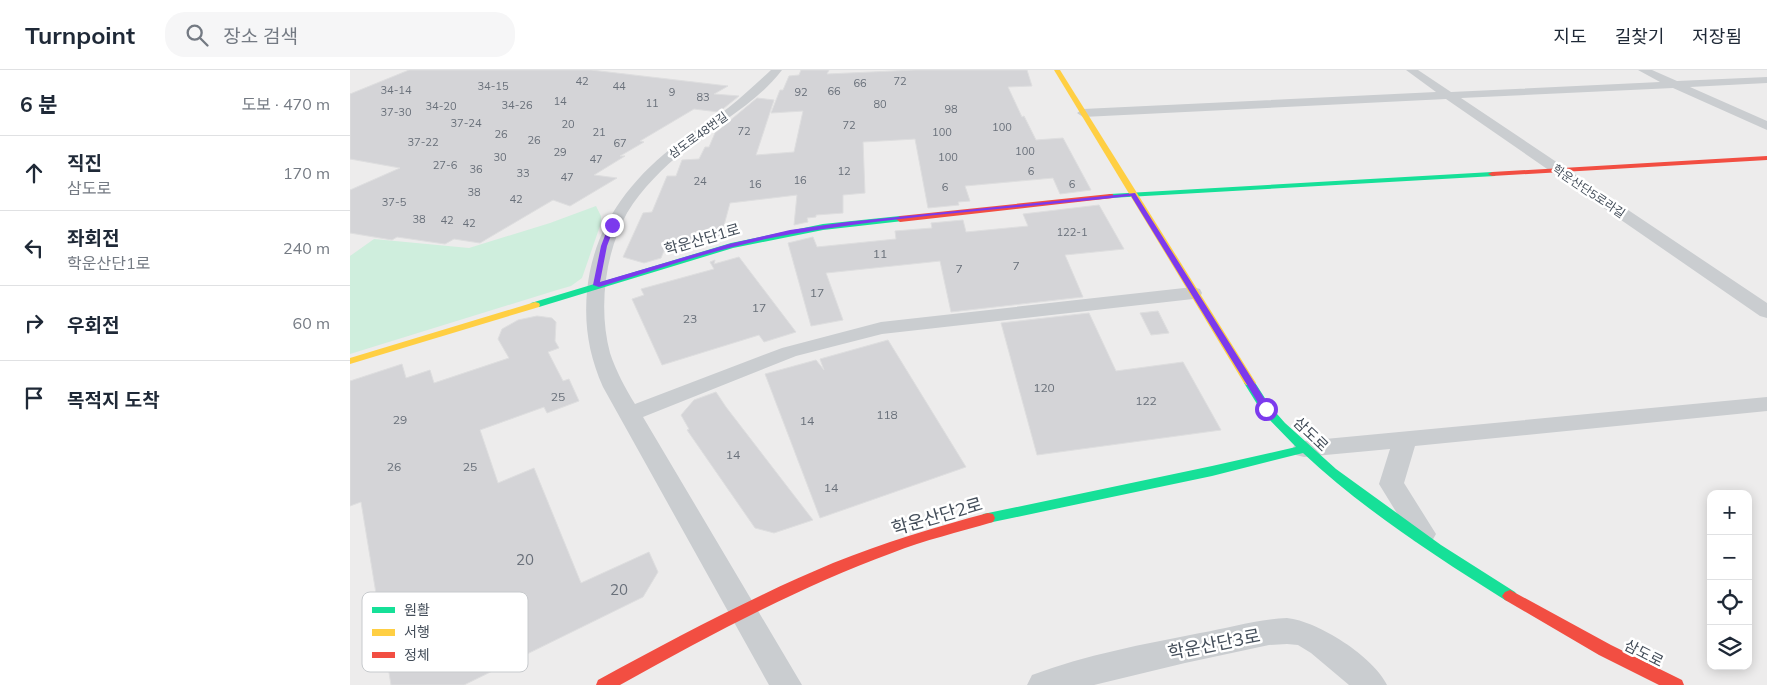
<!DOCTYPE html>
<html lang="ko">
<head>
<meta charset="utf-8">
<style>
	:root { --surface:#fff; --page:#f6f6f7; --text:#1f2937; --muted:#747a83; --line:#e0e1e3 }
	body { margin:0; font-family:Mulish,"Noto Sans KR",sans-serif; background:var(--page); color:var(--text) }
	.controls { position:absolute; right:15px; bottom:15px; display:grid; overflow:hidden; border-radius:10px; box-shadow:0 2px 12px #0003 }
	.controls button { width:45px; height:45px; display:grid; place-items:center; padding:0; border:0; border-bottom:1px solid var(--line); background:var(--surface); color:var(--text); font:25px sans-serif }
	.stop { position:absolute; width:15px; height:15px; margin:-11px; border:4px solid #7c3aed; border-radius:50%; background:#fff }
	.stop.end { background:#7c3aed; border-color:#fff; box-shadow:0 1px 5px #0008 }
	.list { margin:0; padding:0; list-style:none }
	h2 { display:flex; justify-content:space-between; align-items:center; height:65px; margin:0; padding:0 20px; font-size:21px }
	h2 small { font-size:16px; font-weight:400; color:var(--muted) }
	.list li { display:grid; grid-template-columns:32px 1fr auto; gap:15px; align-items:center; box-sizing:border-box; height:75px; padding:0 20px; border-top:1px solid var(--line) }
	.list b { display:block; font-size:19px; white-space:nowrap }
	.list p { margin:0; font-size:16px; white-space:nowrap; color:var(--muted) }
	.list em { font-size:16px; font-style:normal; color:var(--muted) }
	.icon { flex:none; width:28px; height:28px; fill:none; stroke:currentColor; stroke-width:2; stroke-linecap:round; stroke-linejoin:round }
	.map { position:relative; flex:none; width:1417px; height:615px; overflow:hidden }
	header { display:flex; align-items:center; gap:30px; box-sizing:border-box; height:70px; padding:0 25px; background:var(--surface); border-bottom:1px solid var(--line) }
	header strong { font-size:24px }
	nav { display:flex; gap:28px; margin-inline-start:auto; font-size:18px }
	.search { width:350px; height:45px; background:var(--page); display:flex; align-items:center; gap:12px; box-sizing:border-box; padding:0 18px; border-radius:20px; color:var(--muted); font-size:19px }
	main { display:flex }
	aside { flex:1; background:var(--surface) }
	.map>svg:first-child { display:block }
	.green { fill:#cfeedd }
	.building { fill:#d4d4d7; stroke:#dededf }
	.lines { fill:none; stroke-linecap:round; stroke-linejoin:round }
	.street { fill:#cacdd0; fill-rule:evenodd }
	.fast { fill:#16e098; fill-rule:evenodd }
	.slow { fill:#ffcf43; fill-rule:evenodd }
	.jam { fill:#f24e42; fill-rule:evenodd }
	.route { fill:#7c3aed }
	.labels { text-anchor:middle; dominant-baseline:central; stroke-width:5; stroke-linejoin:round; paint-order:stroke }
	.far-number-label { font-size:11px; fill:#69707a }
	.far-street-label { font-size:12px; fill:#434d59; stroke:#fff }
	.number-label { font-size:12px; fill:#69707a }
	.street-label { font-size:15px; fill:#434d59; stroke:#fff }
	.near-number-label { font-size:15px; fill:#69707a }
	.near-street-label { font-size:18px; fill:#434d59; stroke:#fff }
	.key { fill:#fff; stroke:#c7cacd; stroke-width:1 }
	.key-label { font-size:14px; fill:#434d59 }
</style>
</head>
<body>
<header>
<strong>Turnpoint</strong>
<div class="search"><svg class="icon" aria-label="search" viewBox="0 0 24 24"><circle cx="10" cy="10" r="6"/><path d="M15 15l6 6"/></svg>장소 검색</div>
<nav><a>지도</a><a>길찾기</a><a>저장됨</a></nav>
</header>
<main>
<aside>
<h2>6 분<small>도보 · 470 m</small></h2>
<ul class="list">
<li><svg class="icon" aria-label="ahead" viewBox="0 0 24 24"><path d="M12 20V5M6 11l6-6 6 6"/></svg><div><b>직진</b><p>삼도로</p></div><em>170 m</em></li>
<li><svg class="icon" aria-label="left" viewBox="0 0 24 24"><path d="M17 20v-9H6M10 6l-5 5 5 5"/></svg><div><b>좌회전</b><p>학운산단1로</p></div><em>240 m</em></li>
<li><svg class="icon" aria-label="right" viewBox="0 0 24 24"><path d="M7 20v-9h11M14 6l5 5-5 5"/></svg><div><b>우회전</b></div><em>60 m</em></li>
<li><svg class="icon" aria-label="arrive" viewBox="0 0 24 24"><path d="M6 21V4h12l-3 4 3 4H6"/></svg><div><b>목적지 도착</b></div></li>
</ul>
</aside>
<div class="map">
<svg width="1417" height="615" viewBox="0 0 1417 615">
	<rect width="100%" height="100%" fill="#edecec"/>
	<polygon class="green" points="246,136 251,146 251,153 232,208 221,216 207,220 0,284 0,186 24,169 119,178 200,153"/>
	<g class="building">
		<polygon points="59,0 241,0 378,16 364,24 389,26 369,42 344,39 290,71 294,72 270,86 275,86 244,105 267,108 220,136 203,130 130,173 104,169 95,174 47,167 42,170 0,163 0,120 50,98 0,89 0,24"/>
		<polygon points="451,0 479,0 477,4 565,0 677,0 682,16 658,17 672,47 674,46 686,70 713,68 741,120 710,124 703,108 615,116 620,131 608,132 609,135 578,138 565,69 513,72 515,123 493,125 493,143 466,145 466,147 457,148 458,152 444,155 447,125 380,133 370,170 349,176 347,173 316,176 311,188 294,193 273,187 293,143 302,142 317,106 326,106 332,90 349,89 355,77 359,77 365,63 407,28 424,30 406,85 444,82 453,41 421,43 430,20 433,20 439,6 449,5"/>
		<polygon points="749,135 774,179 715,185 733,227 601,242 590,191 476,203 493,250 461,256 438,173 463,167 467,177 546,169 545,161 582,158 581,153 613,150 616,162 678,156 673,144"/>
		<polygon points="389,187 446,262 414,272 409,265 312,295 282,229 294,225 291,219 364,199 360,192 365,190 364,194"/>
		<polygon points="808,241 819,263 801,265 790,243"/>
		<polygon points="739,243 766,301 833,292 871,360 687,385 651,253"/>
		<polygon points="187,246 202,248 206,252 205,271 209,278 198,282 213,311 219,309 229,331 197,343 194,337 130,360 148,413 184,398 231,513 299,482 308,502 293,527 114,615 41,615 11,432 0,436 0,311 52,294 56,308 80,300 84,313 159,288 148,269 152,259 168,250"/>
		<polygon points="538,270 616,397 470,448 415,304 466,290 474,300 470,289"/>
		<polygon points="366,322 376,337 463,450 424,463 405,458 337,360 339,359 331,345 344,330"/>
	</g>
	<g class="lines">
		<g class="street">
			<path d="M421,0h11c-25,33 -64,53 -96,79 -22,18 -44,39 -59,64 -22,40 -29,95 -17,140 6,18 15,35 25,51l147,-56 99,-26 312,-35 7,2 2,4 -2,4 -7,2 -311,35 -86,22 -153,61 159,268h-33l-166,-298c-14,-32 -19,-61 -16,-96 6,-63 42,-111 91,-148 16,-13 34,-23 50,-35 15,-12 29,-25 43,-38z"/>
			<polygon points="1056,0 1068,0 1101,22 1310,12 1288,0 1302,0 1327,11 1417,7 1417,13 1340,17 1417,51 1417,60 1323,18 1111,28 1417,233 1417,248 1410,246 1096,29 733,47 727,43 733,39 1086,22"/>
			<polygon points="1417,327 1417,341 1065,376 1054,413 1086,464 1082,471 1073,474 1064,471 1029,414 1040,379 954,387 946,385 942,379 946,373 954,371"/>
			<path d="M937,548c31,3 87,39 100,67h-38l-38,-32 -13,-8 -11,-1 -18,1 -84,18 -91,22h-67l5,-10c53,-20 112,-31 168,-42 28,-5 58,-14 87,-15z"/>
		</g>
		<g class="fast">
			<polygon points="1142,102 1146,104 1145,106 760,128 756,126 760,124"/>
			<polygon points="550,146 553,147 553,151 473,160 383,178 189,237 181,237 180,235 181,233 381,173 473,154"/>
			<path d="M900,309l4,2 16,25 15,17 51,46 105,76 74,47 3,4 -3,4 -5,2 -5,-2c-70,-44 -141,-90 -202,-147l-91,23 -224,47 -5,-1 -2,-4 2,-4 5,-1 224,-47 84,-19 -34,-35 -18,-29z"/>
		</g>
		<g class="slow">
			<polygon points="704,0 710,0 906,313 904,315 896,315 894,313"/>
			<polygon points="185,232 189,233 190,235 189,237 0,294 0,288"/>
		</g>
		<g class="jam">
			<polygon points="1417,86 1417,90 1142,106 1138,104 1142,102"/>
			<polygon points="760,124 763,124 763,128 550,152 546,149 550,146"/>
			<path d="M638,443l5,1 2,4 -2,4c-34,10 -68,18 -101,31 -95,35 -184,83 -272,132h-24l2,-5c77,-42 154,-83 235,-117 50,-20 102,-36 155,-50z"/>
			<polygon points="1160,520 1261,575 1332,610 1334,615 1309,615 1249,585 1155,530 1152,526 1155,522"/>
		</g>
	</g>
	<path class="route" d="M785,123l136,216 -2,2h-6l-132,-215c-112,12 -227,19 -339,38 -65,11 -130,34 -193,53l-6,-2 8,-39 8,-21 3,-2 3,2 -8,21 -7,36 129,-38 61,-14 57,-8z"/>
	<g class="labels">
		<g class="far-number-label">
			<text x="232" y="11">42</text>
			<text x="550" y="11">72</text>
			<text x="510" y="13">66</text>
			<text x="143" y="16">34-15</text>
			<text x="269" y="16">44</text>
			<text x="46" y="20">34-14</text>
			<text x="484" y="21">66</text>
			<text x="322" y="22">9</text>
			<text x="451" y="22">92</text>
			<text x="353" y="27">83</text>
			<text x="210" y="31">14</text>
			<text x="302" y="33">11</text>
			<text x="530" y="34">80</text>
			<text x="167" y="35">34-26</text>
			<text x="91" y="36">34-20</text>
			<text x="601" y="39">98</text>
			<text x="46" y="42">37-30</text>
			<text x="116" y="53">37-24</text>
			<text x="218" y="54">20</text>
			<text x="499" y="55">72</text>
			<text x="652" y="57">100</text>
			<text x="394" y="61">72</text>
			<text x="249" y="62">21</text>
			<text x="592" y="62">100</text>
			<text x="151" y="64">26</text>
			<text x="184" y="70">26</text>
			<text x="73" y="72">37-22</text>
			<text x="270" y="73">67</text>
			<text x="675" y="81">100</text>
			<text x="210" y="82">29</text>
			<text x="150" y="87">30</text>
			<text x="598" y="87">100</text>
			<text x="246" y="89">47</text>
			<text x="95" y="95">27-6</text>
			<text x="126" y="99">36</text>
			<text x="494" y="101">12</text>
			<text x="681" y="101">6</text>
			<text x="173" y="103">33</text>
			<text x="217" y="107">47</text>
			<text x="450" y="110">16</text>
			<text x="350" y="111">24</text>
			<text x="405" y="114">16</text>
			<text x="722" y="114">6</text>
			<text x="595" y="117">6</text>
			<text x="124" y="122">38</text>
			<text x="166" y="129">42</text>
			<text x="44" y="132">37-5</text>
			<text x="69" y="149">38</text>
			<text x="97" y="150">42</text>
			<text x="119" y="153">42</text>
			<text x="722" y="162">122-1</text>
		</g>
		<g class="far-street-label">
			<text transform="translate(348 65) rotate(-36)">삼도로48번길</text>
			<text transform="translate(1239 121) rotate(34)">학운산단5로라길</text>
		</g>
		<g class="number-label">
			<text x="530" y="183">11</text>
			<text x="666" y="195">7</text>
			<text x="609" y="198">7</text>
			<text x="467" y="222">17</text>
			<text x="409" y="237">17</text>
			<text x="340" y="248">23</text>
			<text x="694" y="317">120</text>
			<text x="208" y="326">25</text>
			<text x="796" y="330">122</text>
			<text x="537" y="344">118</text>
			<text x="50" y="349">29</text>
			<text x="457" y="350">14</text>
			<text x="383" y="384">14</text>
			<text x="44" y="396">26</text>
			<text x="120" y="396">25</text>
			<text x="481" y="417">14</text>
		</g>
		<g class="street-label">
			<text transform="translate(352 169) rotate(-16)">학운산단1로</text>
			<text transform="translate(961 364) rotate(44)">삼도로</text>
			<text transform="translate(1294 583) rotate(27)">삼도로</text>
		</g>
		<g class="near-number-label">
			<text x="175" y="489">20</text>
			<text x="269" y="519">20</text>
		</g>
		<g class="near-street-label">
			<text transform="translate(587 446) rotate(-16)">학운산단2로</text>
			<text transform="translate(864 574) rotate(-11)">학운산단3로</text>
		</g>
	</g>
	<rect x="12" y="522" width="166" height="80" rx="8" class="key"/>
	<rect x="22" y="537" width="23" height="6" fill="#16e098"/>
	<rect x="22" y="559" width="23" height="7" fill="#ffcf43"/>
	<rect x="22" y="582" width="23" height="6" fill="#f24e42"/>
	<g class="key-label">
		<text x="54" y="545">원활</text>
		<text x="54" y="567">서행</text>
		<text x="54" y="590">정체</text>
	</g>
</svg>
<div class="controls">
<button>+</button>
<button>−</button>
<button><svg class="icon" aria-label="locate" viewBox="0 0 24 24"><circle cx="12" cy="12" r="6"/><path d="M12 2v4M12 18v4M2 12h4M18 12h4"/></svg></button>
<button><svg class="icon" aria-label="layers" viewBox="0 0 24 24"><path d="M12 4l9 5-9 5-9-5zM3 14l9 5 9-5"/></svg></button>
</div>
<div class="stop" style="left:916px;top:339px"></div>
<div class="stop end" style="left:262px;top:155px"></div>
</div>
</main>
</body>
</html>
